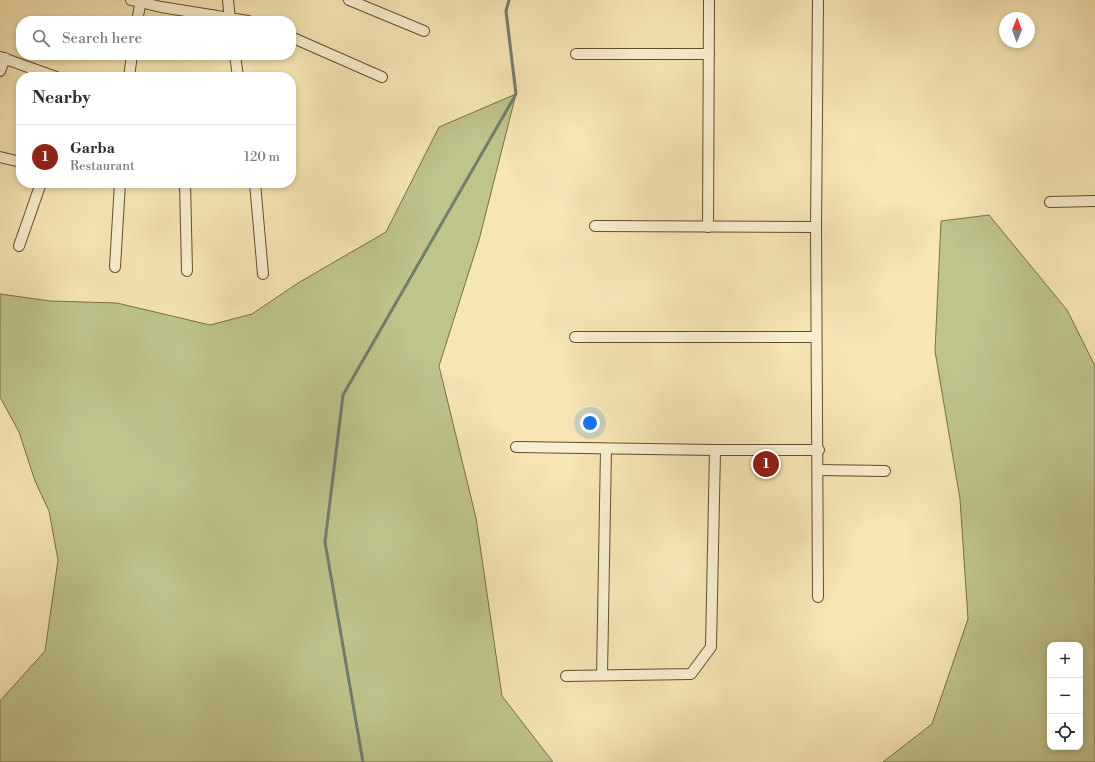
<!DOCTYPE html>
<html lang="en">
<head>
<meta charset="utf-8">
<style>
	:root { --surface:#fff; --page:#f7f7f7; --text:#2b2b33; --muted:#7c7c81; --line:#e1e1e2; --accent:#8f2418 }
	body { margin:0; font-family:"Libre Bodoni",serif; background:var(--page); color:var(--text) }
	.controls { position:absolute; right:12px; bottom:12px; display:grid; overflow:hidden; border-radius:8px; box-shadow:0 2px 6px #0003 }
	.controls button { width:36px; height:36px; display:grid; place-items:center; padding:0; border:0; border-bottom:1px solid var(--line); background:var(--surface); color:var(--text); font:20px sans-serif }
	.compass { position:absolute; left:999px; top:12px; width:36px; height:36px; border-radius:50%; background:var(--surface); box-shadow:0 2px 6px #0003; rotate:1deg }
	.you { position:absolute; left:590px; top:423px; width:14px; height:14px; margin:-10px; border:3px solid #fff; border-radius:50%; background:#1a73e8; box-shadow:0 0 0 6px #1a73e833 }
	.badge { display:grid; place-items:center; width:26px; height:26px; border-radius:50%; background:var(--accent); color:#fff; font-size:13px; font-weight:700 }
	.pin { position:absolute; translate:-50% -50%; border:2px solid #fff; box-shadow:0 1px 4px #0006 }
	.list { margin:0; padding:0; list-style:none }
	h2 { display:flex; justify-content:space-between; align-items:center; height:52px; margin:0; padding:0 16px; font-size:17px }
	h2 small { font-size:13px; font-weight:400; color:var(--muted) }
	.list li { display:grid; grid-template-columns:26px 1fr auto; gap:12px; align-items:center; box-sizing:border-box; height:64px; padding:0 16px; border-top:1px solid var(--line) }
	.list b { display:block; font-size:15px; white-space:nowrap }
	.list p { margin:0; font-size:13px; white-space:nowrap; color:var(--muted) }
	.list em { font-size:13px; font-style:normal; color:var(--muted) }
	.icon { flex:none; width:22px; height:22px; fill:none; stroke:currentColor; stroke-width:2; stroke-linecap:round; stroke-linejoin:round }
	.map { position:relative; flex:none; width:1095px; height:762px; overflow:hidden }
	.search { position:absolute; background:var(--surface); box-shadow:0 2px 6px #0003; left:16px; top:16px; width:280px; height:44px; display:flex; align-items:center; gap:10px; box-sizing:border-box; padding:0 14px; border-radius:16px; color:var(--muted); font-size:15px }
	.panel { position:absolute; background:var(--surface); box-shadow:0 2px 6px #0003; left:16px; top:72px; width:280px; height:116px; border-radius:16px }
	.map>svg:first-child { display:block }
	.green { fill:#bfc48b; stroke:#777046; fill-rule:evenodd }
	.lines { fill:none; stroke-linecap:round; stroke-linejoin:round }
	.stream { stroke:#727d6d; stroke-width:3 }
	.street-casing { stroke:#614e2e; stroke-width:12 }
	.street { stroke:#f9efce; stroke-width:10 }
</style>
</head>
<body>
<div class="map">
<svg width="1095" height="762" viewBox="0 0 1095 762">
	<rect width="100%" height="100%" fill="#f6e6b4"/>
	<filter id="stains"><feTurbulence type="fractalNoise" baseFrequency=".005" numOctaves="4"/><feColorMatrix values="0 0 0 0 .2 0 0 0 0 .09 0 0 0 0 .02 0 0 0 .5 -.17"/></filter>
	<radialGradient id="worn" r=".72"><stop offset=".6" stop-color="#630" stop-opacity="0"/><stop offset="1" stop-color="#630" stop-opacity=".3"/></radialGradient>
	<g class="green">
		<polygon points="516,94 479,240 439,366 476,518 502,696 553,762 0,762 0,701 45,651 58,560 49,511 35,481 19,432 0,397 0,294 50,301 117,303 210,325 252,314 298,283 386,232 439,127"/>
		<path d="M989,215l78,95 28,56v396h-212l49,-38 36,-105 -8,-120 -25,-148 6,-130zM1050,645h30v102h-30z"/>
	</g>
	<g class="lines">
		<polyline class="stream" points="363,762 325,542 343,395 516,94 506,11 509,0"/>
		<g class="street-casing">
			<g id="street">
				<polyline points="131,0 161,7 248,21"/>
				<polyline points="228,0 230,21"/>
				<polyline points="349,0 424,31"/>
				<polyline points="137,21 141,0"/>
				<polyline points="291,37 382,77"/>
				<polyline points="576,54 709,54"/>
				<polyline points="235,55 238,77"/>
				<polyline points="0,57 56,77"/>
				<polyline points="0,71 5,58"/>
				<polyline points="129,77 132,55"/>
				<polyline points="0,157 21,162"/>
				<polyline points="185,183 187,271"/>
				<polyline points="255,183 263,274"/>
				<polyline points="1050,202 1095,201"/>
				<polyline points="595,226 816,227"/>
				<polyline points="708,227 709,0"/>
				<polyline points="19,246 41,183"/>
				<polyline points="115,267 120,183"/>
				<polyline points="575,337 816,337"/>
				<polyline points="516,447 715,450 819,450"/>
				<polyline points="819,470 885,471"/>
				<polyline points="818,597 816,227 818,0"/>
				<polyline points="602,675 606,449"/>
				<polyline points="566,676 691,674 711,647 715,450"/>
			</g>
		</g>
		<use href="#street" class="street"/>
	</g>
	<rect width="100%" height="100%" filter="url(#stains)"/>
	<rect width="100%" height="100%" fill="url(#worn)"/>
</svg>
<div class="controls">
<button>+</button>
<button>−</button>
<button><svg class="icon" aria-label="locate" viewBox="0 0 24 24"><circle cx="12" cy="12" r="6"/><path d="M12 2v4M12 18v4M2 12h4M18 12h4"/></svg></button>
</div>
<svg class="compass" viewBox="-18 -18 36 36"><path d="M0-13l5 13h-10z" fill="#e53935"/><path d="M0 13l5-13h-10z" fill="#7c7c81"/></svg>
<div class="you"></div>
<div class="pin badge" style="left:766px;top:464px">1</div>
<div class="search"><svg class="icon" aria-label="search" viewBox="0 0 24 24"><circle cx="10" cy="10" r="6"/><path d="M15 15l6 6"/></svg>Search here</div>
<section class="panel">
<h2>Nearby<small></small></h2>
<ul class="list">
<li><span class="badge">1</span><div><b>Garba</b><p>Restaurant</p></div><em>120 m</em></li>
</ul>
</section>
</div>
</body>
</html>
